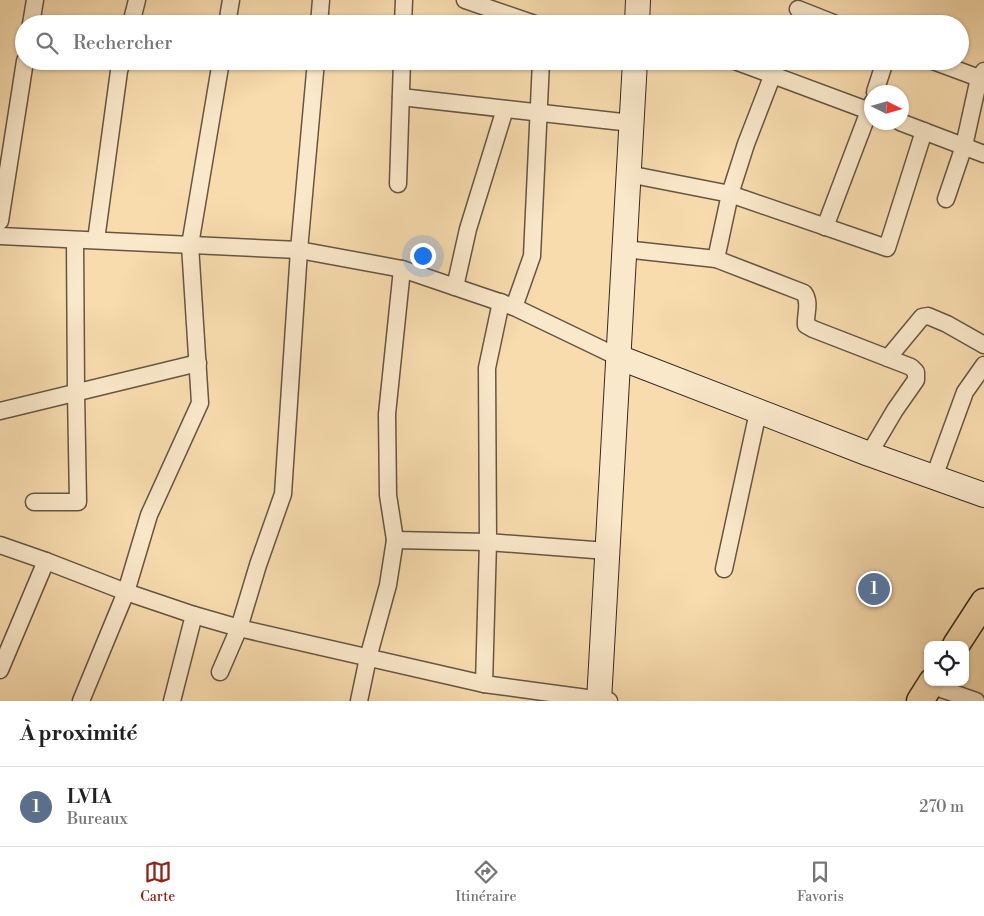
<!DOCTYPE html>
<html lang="fr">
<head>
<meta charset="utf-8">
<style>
	:root { --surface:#fff; --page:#f2f2f2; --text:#202124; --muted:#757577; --line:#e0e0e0; --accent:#8f2418 }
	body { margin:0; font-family:"Libre Bodoni",serif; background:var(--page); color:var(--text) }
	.controls { position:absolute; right:15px; bottom:15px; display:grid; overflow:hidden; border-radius:10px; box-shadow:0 1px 4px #0004 }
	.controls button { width:45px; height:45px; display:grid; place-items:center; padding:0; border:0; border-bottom:1px solid var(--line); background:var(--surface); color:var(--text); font:25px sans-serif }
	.compass { position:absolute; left:864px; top:85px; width:45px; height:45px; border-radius:50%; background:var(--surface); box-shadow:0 1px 4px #0004; rotate:95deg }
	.you { position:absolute; left:422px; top:255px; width:18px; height:18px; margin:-12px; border:4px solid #fff; border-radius:50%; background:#1a73e8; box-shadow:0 0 0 8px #1a73e833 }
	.badge { display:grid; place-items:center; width:32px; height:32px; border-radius:50%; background:var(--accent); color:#fff; font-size:16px; font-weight:700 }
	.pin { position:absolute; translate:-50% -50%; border:2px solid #fff; box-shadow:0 1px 5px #0006 }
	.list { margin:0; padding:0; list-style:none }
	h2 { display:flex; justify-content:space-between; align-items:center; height:65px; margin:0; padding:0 20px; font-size:21px }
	h2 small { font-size:16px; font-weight:400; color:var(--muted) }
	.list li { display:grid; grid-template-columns:32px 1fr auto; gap:15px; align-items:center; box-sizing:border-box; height:80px; padding:0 20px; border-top:1px solid var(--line) }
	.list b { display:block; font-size:19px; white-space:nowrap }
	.list p { margin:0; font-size:16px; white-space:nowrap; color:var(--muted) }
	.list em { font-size:16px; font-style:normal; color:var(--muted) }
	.icon { flex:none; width:28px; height:28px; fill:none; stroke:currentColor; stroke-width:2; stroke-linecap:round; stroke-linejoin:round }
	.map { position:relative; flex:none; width:984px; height:701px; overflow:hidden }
	.search { position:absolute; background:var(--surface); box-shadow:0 1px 4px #0004; left:15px; right:15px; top:15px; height:55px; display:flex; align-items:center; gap:12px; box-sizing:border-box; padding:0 18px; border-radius:28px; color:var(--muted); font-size:19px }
	.sheet { height:145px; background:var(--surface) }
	nav { display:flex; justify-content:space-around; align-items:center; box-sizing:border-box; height:70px; border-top:1px solid var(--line); background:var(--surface); font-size:14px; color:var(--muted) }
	nav a { display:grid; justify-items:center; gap:2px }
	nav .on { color:var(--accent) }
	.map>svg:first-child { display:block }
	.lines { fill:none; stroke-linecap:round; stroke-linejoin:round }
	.street-casing { stroke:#655644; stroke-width:19 }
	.secondary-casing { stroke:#342a21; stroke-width:26 }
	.primary-casing { stroke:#342a21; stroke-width:29 }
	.street { stroke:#fae8ca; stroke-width:16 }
	.secondary { stroke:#fae8ca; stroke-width:24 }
	.primary { stroke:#f8dcae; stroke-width:26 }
</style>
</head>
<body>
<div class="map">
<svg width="984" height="701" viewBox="0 0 984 701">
	<rect width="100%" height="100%" fill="#f8dcae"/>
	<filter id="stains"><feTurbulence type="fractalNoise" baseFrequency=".004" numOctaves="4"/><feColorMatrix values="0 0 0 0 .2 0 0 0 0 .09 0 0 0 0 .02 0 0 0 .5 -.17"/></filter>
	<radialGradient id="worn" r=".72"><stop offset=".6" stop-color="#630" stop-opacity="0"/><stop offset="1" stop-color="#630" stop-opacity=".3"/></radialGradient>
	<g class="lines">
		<g class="street-casing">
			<g id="street">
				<polyline points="465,0 535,24"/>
				<polyline points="798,9 836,24"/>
				<polyline points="31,24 35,0"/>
				<polyline points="131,24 137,0"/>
				<polyline points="227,24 231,0"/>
				<polyline points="319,24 321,0"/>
				<polyline points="403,24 404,0"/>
				<polyline points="735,61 872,112"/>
				<polyline points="933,61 979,78"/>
				<polyline points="875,92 885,61"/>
				<polyline points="401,97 631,123"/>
				<polyline points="900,122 984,154"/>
				<polyline points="628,174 730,194 887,248 924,131"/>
				<polyline points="398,184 402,61"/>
				<polyline points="946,199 964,146 979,78 984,71"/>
				<polyline points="0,221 25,61"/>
				<polyline points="825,227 872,103"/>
				<polyline points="0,236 299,250 402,269 514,307 618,357"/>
				<polyline points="96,240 119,71 122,61"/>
				<path d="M624,249l92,10 88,34c7,10 1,21 2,32l7,4 98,38 5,5v8l-21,30 -26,44"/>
				<polyline points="716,259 730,194 746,144 778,61"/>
				<polyline points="455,287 468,229 505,109"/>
				<polyline points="514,307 532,256 541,61"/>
				<polyline points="888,358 922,317 928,316 947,324 984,345"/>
				<polyline points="0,411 198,363"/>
				<polyline points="934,477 965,392 984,365"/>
				<polyline points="34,502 78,502 76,392 75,240"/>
				<polyline points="395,540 488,542 607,551"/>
				<polyline points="0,545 46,561 126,592 194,615 239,628 484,684 609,701"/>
				<polyline points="724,569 758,412"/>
				<polyline points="0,670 46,561"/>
				<polyline points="220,672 239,628 258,565 283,494 299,250 316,61"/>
				<polyline points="484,684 488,542 487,368 501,302"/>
				<polyline points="930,685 976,701"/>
				<polyline points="81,701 126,592 149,515 200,403 190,245 221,61"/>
				<polyline points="172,701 194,615"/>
				<polyline points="359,701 368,658 388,585 395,540 388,495 387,414 402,269"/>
			</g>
		</g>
		<g class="secondary-casing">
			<g id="secondary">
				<polyline points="637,24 638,0"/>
				<polyline points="618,357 869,454 984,495"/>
				<polyline points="599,701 635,61"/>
			</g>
		</g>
		<g class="primary-casing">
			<g id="primary">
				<polyline points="956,645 984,602"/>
				<polyline points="920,701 932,682"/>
			</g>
		</g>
		<use href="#street" class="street"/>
		<use href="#secondary" class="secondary"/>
		<use href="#primary" class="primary"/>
	</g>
	<rect width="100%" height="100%" filter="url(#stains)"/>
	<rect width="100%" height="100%" fill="url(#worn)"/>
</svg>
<div class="controls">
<button><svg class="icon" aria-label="locate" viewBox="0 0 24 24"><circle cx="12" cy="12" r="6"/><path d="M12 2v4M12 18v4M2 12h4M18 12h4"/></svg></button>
</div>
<svg class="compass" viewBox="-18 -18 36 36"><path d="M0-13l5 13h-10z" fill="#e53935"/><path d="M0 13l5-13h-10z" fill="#757577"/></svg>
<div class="you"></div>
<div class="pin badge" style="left:874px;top:589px;background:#5c6f8a">1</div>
<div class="search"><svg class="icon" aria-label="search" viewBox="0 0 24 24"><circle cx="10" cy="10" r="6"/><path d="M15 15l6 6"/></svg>Rechercher</div>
</div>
<section class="sheet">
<h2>À proximité<small></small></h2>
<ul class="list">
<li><span class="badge" style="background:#5c6f8a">1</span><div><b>LVIA</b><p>Bureaux</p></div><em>270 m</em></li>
</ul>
</section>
<nav>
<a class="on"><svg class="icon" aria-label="map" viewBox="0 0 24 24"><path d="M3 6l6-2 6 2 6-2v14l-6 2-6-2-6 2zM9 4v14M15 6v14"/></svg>Carte</a>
<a><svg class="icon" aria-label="directions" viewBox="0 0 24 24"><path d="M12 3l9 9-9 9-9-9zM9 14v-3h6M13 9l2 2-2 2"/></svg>Itinéraire</a>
<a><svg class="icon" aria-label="saved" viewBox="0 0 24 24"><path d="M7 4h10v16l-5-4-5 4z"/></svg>Favoris</a>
</nav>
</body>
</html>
